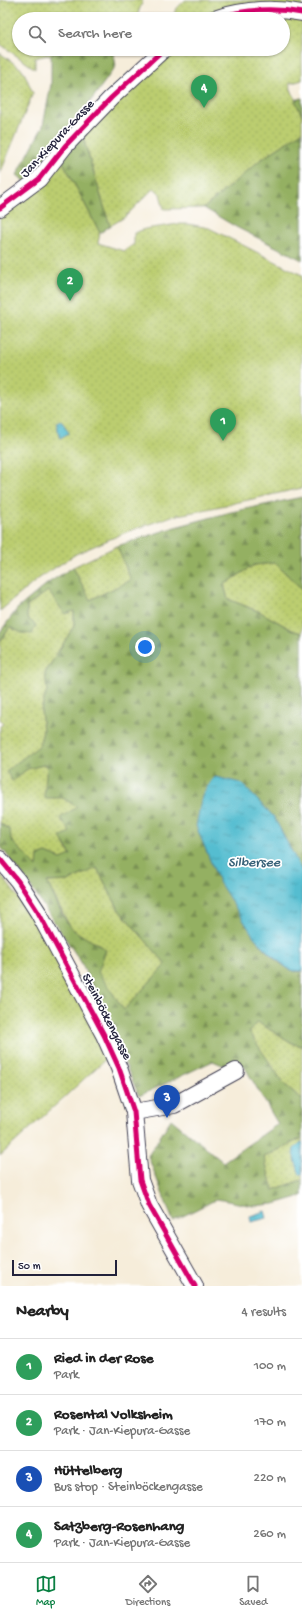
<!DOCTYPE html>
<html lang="en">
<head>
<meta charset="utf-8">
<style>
	:root { --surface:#fff; --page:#f2f2f2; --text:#222; --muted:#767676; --line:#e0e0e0; --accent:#0b8043 }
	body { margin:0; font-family:"Gochi Hand",sans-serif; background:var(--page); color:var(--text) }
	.scale { position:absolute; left:12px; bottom:10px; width:105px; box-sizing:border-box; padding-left:4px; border:2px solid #22223b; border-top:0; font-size:11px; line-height:14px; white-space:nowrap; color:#22223b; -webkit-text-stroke:3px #fff; paint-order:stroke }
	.you { position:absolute; left:145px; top:647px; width:14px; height:14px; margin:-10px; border:3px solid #fff; border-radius:50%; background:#1a73e8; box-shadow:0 0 0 6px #1a73e833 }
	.badge { display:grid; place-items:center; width:26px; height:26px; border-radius:50%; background:var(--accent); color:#fff; font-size:13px; font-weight:700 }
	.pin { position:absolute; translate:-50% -33px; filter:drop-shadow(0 1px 2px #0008) }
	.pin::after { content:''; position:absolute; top:21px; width:14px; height:12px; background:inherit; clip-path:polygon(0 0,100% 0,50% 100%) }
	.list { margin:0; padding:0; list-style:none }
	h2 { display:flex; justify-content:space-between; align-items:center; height:52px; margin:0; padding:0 16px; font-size:17px }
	h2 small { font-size:13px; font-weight:400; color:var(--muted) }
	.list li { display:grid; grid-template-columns:26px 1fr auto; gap:12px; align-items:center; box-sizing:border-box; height:56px; padding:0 16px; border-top:1px solid var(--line) }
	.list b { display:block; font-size:15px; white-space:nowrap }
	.list p { margin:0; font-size:13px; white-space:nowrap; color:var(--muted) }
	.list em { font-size:13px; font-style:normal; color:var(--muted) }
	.icon { flex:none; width:22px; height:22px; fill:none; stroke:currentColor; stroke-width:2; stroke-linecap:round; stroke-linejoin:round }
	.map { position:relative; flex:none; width:302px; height:1286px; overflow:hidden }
	.search { position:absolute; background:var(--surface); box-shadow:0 1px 3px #0004; left:12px; right:12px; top:12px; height:44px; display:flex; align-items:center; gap:10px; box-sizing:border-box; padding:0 14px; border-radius:22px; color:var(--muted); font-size:15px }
	.sheet { height:276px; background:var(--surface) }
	nav { display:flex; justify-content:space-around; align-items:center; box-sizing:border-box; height:56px; border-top:1px solid var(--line); background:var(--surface); font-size:11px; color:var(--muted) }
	nav a { display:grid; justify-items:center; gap:2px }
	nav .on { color:var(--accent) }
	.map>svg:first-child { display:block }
	.grass { fill:url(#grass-dots); stroke:#6e7856 }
	.forest { fill:url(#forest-firs); stroke:#5b694e; fill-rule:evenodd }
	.water { fill:url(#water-ripples); stroke:#3b7086 }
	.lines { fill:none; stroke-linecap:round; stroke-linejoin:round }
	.minor-casing { stroke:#424053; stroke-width:18 }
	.minor { stroke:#fff; stroke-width:16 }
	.cycleway-casing { stroke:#fff; stroke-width:8 }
	.cycleway { stroke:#d6006c; stroke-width:5 }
	.labels { text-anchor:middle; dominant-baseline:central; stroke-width:3.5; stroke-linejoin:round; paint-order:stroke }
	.street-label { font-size:13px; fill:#22223b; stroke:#fff }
	.water-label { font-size:14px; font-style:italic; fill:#366077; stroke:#fff }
</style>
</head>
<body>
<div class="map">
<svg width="302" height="1286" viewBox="0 0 302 1286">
	<defs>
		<pattern id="grass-dots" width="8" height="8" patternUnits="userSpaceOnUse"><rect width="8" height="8" fill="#bbcd70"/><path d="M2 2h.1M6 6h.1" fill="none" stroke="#a0b062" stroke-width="1.8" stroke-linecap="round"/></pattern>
		<pattern id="forest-firs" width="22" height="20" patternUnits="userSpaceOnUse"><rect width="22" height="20" fill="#94b062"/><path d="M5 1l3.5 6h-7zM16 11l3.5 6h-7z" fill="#788f52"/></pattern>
		<pattern id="water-ripples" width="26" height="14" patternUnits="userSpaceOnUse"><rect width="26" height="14" fill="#54bdd0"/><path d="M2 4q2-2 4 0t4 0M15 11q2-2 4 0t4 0" fill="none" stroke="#4599aa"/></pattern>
	</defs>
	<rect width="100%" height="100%" fill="#fff"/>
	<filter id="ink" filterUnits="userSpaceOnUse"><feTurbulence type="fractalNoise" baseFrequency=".025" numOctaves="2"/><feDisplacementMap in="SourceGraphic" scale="8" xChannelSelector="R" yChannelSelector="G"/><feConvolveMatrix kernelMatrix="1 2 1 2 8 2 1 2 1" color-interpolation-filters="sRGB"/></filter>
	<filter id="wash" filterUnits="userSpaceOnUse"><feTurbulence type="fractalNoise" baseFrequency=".012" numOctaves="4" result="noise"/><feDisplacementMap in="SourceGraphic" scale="16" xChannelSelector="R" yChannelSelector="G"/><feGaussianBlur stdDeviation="0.9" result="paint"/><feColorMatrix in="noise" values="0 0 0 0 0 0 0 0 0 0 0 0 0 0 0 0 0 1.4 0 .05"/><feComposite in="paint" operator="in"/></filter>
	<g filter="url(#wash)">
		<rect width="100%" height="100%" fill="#f6edda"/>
		<g class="grass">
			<polygon points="0,0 143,0 136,19 19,19 19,49 74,49 35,58 35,69 0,44"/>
			<polygon points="185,0 302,0 302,80 289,84 302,116 302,132 259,161 204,208 164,209 160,194 154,188 125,217 110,226 82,134 162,49 283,49 283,19 167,19 175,13 175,10"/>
			<polygon points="96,49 119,49 114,55"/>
			<polygon points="0,53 23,70 33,93 0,174"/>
			<polygon points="62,160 100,233 98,243 124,251 134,244 134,233 145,229 178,224 188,224 209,228 302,275 302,488 194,512 172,516 124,533 76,554 38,579 0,611 0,215"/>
			<polygon points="117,546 131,580 90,600 73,567"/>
			<polygon points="275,563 302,589 302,633 294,631 260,612 228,599 224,585 254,565"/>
			<polygon points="48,590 65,614 74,610 74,626 45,673 47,690 41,710 43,731 39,746 12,780 27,769 47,764 63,798 77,807 70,832 63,843 71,856 61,859 46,853 38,856 37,868 11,840 10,830 0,823 0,726 3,724 0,719 0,642 10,627 22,633 27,618 27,606"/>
			<polygon points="97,868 119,910 166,964 124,1011 98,972 99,944 90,941 70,927 47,882 68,881"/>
			<polygon points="0,874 26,907 61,964 108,1057 0,1156"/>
			<polygon points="257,1022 294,1044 302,1046 302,1099 284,1084 248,1032"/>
			<polygon points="302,1138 302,1180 273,1190 264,1157"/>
		</g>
		<g class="forest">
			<polygon points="74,49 96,49 114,55 116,66 90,102 26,182 17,175 43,126 51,84 51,54"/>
			<polygon points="302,98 302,116 295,100"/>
			<polygon points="302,132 302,260 236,227 204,208 259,161"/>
			<polygon points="82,134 110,226 100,233 62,160"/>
			<path d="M302,497v92l-27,-26 -21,2 -30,20 4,14 32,13 34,19 8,2v238l-5,-7 -58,47c5,8 10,19 16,27 8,10 33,38 47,33v75l-8,-2 -37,-22 -8,10 35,52 18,15v39l-38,19 9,33 29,-10v16l-28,8 -21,2 -36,-7 -44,22 -25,-65 23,-37 52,43 55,-38 -34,-58 -8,5 -23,-10 -74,35 -58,-134 -59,-88 -22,-28v-23l10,7 1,10 26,27 1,-11 8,-3 15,6 10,-4 -11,-18 10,-5 -10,-14 17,-11 -14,-9h-19l3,-34 -20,5 -15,12 -6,-10 33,-25 4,-15 -2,-21 6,-20 -2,-17 29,-47v-15l-9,3 -17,-23 -21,15v12l9,7 -4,9 -10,-1 -12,-6 -10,15v-10l17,-23 31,-26 25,-16 17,33 41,-20 -14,-34 58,-19 56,-15zM97,868l22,42 47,54 -42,46 -26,-38 8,-22c-11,-9 -25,-13 -35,-22 -6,-6 -19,-36 -24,-46l21,-1z"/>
		</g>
		<g class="water">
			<polygon points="61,420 69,433 60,438 56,422"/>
			<polygon points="216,777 241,783 274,817 302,871 302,971 294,971 287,968 270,954 254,937 219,882 196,826 202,796 209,784 213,778"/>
			<polygon points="301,1142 302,1142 302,1175 300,1175 293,1154 294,1149"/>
			<polygon points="265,1211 267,1218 251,1222 250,1216"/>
		</g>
	</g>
	<g filter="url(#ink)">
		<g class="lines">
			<g class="minor-casing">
				<g id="minor">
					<path d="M214,19c30,-10 57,-12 88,-6"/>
					<polyline points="0,208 39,179 65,146 111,98 164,49"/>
					<polyline points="0,859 18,881 38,912 104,1035 119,1068 134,1112 140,1180 149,1205 195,1286"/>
					<polyline points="134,1112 174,1105 236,1071"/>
				</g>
			</g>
			<use href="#minor" class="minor"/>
			<g class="cycleway-casing">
				<g id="cycleway">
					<path d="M214,19c30,-10 57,-12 88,-6"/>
					<polyline points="0,208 39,179 65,146 111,98 164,49"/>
					<polyline points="0,859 18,881 38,912 104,1035 119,1068 134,1112 140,1180 149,1205 195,1286"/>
				</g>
			</g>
			<use href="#cycleway" class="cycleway"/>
		</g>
	</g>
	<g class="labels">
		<g class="street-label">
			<text transform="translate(58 139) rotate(-47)">Jan-Kiepura-Gasse</text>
			<text transform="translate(106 1017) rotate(63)">Steinböckengasse</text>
		</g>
		<g class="water-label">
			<text x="254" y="863">Silbersee</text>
		</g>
	</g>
</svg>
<div class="scale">50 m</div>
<div class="you"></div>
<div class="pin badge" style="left:223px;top:441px;background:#2e9e5b">1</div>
<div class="pin badge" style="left:70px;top:301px;background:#2e9e5b">2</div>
<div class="pin badge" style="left:167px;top:1118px;background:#1a4fb4">3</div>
<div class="pin badge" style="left:204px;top:108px;background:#2e9e5b">4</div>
<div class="search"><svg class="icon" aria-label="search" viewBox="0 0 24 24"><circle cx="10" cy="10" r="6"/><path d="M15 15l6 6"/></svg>Search here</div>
</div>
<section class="sheet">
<h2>Nearby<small>4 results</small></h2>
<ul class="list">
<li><span class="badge" style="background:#2e9e5b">1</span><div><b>Ried in der Rose</b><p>Park</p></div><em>100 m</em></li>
<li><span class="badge" style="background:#2e9e5b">2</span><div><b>Rosental Volksheim</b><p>Park · Jan-Kiepura-Gasse</p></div><em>170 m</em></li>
<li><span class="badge" style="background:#1a4fb4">3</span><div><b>Hüttelberg</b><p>Bus stop · Steinböckengasse</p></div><em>220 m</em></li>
<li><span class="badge" style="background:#2e9e5b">4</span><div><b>Satzberg-Rosenhang</b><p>Park · Jan-Kiepura-Gasse</p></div><em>260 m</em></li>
</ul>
</section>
<nav>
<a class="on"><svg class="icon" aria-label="map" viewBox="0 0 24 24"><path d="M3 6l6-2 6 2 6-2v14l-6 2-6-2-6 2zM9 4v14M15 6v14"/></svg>Map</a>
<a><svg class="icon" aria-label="directions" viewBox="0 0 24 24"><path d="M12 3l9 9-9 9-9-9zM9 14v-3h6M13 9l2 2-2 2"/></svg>Directions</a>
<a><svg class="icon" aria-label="saved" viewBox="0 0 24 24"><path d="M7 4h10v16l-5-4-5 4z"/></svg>Saved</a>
</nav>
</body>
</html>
